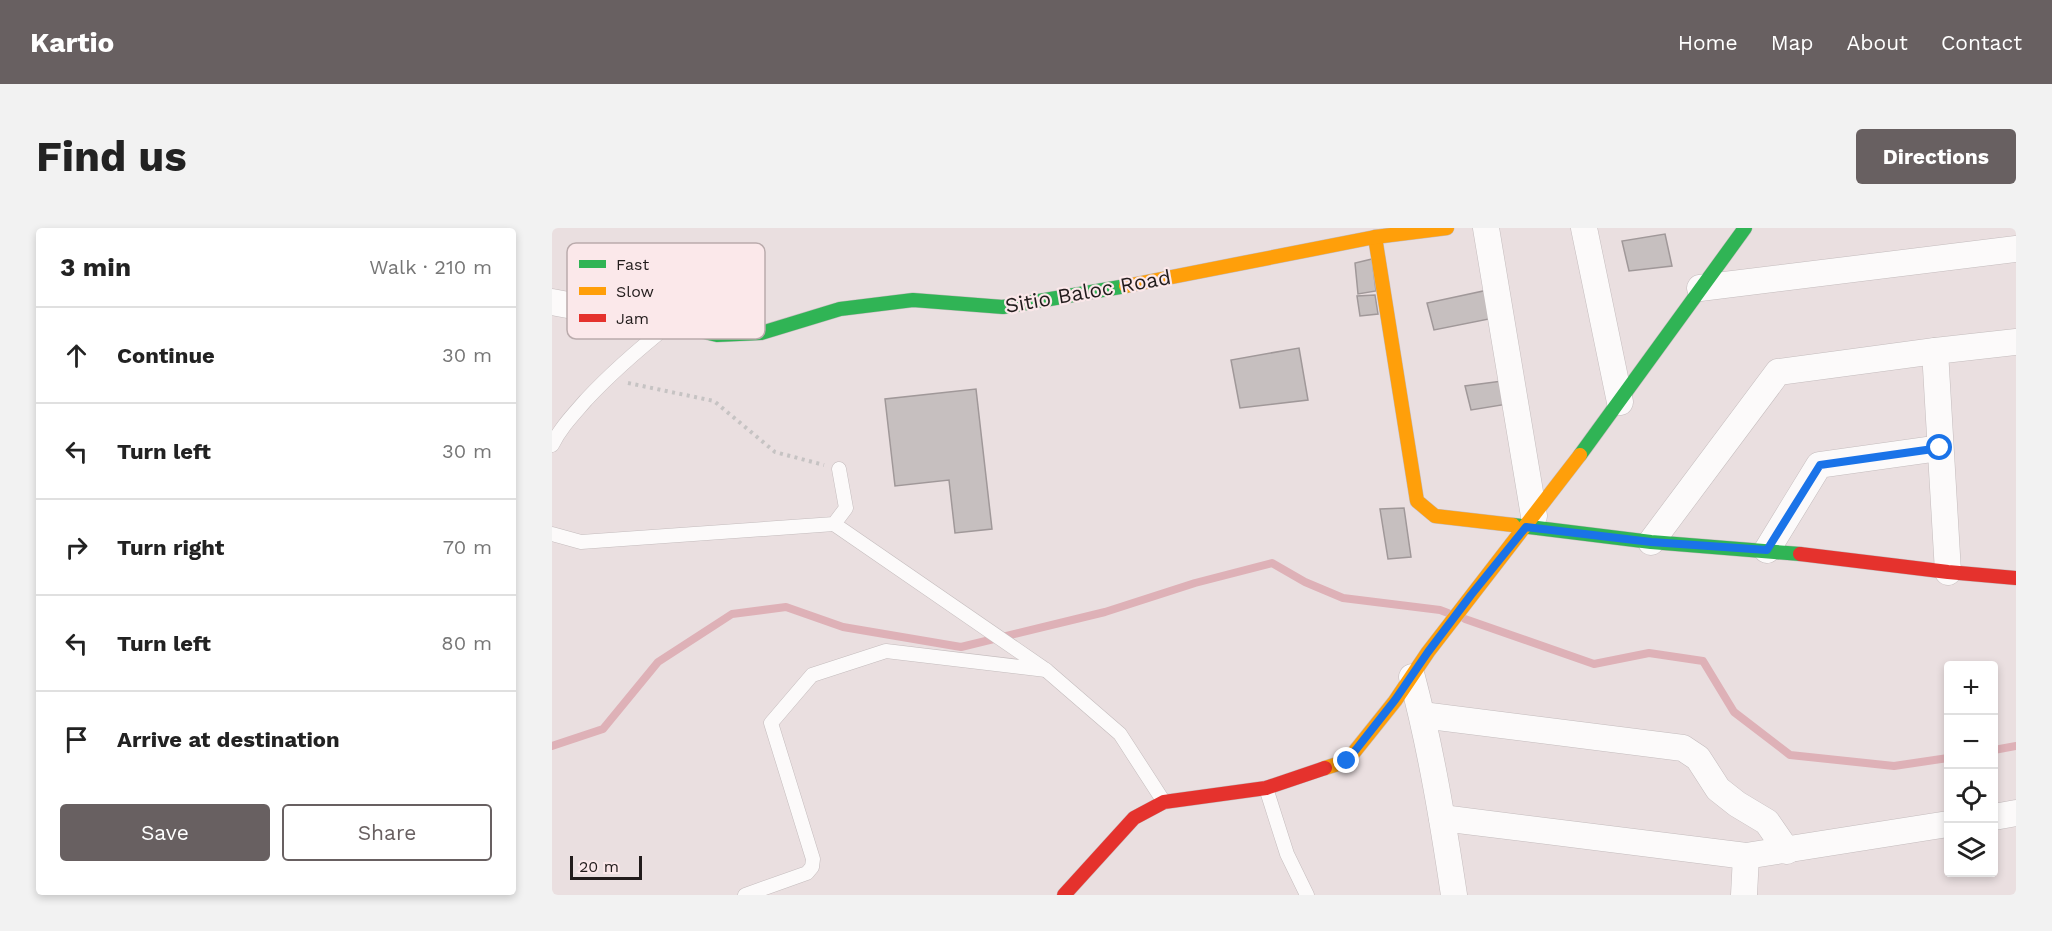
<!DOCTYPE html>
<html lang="en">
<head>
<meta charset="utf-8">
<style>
	:root { --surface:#fff; --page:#f2f2f2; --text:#222; --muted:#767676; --line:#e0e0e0; --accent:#686061 }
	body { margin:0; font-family:"Work Sans",sans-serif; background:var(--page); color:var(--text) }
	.controls { position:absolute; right:18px; bottom:18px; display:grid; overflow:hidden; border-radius:6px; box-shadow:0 3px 9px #0003 }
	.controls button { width:54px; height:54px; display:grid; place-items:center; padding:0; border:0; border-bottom:2px solid var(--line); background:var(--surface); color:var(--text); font:30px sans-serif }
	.scale { position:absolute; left:18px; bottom:15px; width:72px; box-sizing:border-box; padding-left:6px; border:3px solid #221c1c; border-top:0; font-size:16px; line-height:21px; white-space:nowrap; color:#221c1c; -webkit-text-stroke:4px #fbe8ea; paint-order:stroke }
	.stop { position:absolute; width:18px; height:18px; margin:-14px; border:4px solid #1a73e8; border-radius:50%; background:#fff }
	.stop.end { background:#1a73e8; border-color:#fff; box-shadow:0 2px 6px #0008 }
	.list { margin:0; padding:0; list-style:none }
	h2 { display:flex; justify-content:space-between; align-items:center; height:78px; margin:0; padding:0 24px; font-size:26px }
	h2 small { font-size:20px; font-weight:400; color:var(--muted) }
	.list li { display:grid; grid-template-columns:39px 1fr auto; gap:18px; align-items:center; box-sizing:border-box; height:96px; padding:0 24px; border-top:2px solid var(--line) }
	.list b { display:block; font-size:22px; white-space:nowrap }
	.list em { font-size:20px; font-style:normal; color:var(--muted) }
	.actions { display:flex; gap:12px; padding:18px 24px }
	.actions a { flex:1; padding:14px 0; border:2px solid var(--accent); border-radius:6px; text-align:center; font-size:21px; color:var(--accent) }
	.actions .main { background:var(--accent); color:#fff }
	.icon { flex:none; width:33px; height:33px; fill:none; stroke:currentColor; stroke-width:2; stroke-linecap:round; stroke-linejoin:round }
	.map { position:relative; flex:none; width:1464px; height:667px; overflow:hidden; border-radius:6px }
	header { display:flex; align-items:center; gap:36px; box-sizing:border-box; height:84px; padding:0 30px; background:var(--accent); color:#fff }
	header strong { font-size:28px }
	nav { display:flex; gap:33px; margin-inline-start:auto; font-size:21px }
	.intro { display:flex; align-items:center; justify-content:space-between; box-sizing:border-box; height:144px; padding:0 36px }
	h1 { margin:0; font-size:42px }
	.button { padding:15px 27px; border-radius:6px; background:var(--accent); color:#fff; font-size:21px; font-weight:700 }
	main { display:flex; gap:36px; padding:0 36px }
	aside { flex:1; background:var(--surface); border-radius:6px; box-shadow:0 3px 9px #0003 }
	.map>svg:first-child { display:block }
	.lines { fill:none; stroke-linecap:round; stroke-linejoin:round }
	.stream { stroke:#deb1b7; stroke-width:8 }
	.building { fill:#c6bfbf; stroke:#a09899; stroke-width:1.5 }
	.lane-casing { stroke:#c4bcbd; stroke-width:15 }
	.street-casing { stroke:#c4bcbd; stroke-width:27 }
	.fast-casing { stroke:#c4bcbd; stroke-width:15 }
	.slow-casing { stroke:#c4bcbd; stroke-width:15 }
	.jam-casing { stroke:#c4bcbd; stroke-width:15 }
	.path { stroke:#c6c3c3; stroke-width:4; stroke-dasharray:3 4.5; stroke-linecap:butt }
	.lane { stroke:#fcfafa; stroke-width:14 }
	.street { stroke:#fcfafa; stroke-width:26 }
	.fast { stroke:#30b455; stroke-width:14 }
	.slow { stroke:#ff9f0a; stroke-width:14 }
	.jam { stroke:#e5322d; stroke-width:14 }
	.route { stroke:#1a73e8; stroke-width:8 }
	.labels { text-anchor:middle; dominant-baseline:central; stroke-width:4.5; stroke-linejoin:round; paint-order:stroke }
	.street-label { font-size:21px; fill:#221c1c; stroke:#fbe8ea }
	.key { fill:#fbe8ea; stroke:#baabac; stroke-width:1.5 }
	.key-label { font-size:16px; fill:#221c1c }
</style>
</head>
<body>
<header>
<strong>Kartio</strong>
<nav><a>Home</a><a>Map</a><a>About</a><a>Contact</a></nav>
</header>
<div class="intro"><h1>Find us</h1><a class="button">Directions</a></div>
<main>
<aside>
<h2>3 min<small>Walk · 210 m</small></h2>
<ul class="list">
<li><svg class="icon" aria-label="ahead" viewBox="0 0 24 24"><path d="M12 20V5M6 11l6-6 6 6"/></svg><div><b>Continue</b></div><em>30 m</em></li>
<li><svg class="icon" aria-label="left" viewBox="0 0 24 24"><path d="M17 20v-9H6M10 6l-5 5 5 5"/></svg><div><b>Turn left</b></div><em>30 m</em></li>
<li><svg class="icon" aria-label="right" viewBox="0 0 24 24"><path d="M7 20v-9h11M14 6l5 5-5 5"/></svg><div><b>Turn right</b></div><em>70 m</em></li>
<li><svg class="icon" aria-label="left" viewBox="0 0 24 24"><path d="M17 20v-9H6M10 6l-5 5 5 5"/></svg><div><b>Turn left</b></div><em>80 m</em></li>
<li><svg class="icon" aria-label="arrive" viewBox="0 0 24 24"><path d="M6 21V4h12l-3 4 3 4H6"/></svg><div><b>Arrive at destination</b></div></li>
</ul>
<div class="actions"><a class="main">Save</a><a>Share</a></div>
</aside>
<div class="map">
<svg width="1464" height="667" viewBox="0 0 1464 667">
	<rect width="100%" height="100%" fill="#eadfe0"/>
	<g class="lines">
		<g class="stream">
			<polyline points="913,391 1042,436 1097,425 1151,433 1182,484 1238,527 1342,538 1396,530"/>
			<polyline points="0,518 51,501 106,434 180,386 234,379 291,399 409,419 553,384 643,355 720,335 753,354 791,370 888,382 896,385"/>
			<polyline points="1442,522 1464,518"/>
		</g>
	</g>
	<g class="building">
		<polygon points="1113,6 1120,38 1077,43 1070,13"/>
		<polygon points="820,31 824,63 806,66 803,35"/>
		<polygon points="936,62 942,90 882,102 875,75"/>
		<polygon points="823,67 826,86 808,88 805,68"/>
		<polygon points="747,120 756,172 688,180 679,132"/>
		<polygon points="950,153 956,176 919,182 913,158"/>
		<polygon points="424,161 440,301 403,305 397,252 343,258 333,171"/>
		<polygon points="852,280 859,329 836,331 828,281"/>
	</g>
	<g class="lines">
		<g class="lane-casing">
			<g id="lane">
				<path d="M0,217c9,-18 21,-30 34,-45 26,-28 54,-52 84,-76"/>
				<polyline points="282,296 494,442 568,506 612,574"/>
				<polyline points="0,306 29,314 282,296 294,280 287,241"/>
				<polyline points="714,560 735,626 755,667"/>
				<polyline points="193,667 255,645 260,639 261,631 219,495 260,447 334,423 494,442"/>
			</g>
		</g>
		<g class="street-casing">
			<g id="street">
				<polyline points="934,0 982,288"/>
				<polyline points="1032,0 1068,174"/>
				<polyline points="1148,60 1464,21"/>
				<polyline points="0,74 118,96"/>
				<polyline points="1383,123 1396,344"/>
				<polyline points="1099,314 1226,144 1383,123 1464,114"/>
				<polyline points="1215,322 1267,237 1388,220"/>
				<path d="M860,449c19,72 31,145 42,218"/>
				<polyline points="870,487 1131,520 1146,530 1166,561 1185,576 1215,594 1235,623"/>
				<polyline points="1442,589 1464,585"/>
				<polyline points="890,590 1194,628 1396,596"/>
				<polyline points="1192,667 1194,628"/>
			</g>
		</g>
		<g class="fast-casing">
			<g id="fast">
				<polyline points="118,96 165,107 209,105 288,81 361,72 451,79 574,58"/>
				<polyline points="1028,227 1193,0"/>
				<polyline points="961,297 1099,314 1248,326"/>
			</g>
		</g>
		<g class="slow-casing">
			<g id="slow">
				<polyline points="823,9 865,273 883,288 961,297"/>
				<polyline points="574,58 823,9 895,0"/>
				<polyline points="773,540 795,533 843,473 876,424 1028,227"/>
			</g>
		</g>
		<g class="jam-casing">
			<g id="jam">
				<polyline points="1248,326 1396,344 1464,350"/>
				<polyline points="512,667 582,590 612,574 714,560 773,540"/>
			</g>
		</g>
		<polyline class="path" points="76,155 162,173 223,224 272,237"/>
		<use href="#lane" class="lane"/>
		<use href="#street" class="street"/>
		<use href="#fast" class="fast"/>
		<use href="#slow" class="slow"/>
		<use href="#jam" class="jam"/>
	</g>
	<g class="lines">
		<polyline class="route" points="795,533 843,472 876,424 919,367 974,299 1099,314 1215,322 1268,237 1388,220"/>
	</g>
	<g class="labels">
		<g class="street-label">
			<text transform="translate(536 63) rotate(-10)">Sitio Baloc Road</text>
		</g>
	</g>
	<rect x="15" y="15" width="198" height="96" rx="9" class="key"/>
	<rect x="27" y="32" width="27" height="8" fill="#30b455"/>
	<rect x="27" y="59" width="27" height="8" fill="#ff9f0a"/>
	<rect x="27" y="86" width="27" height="8" fill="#e5322d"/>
	<g class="key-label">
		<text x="64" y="42">Fast</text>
		<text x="64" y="69">Slow</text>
		<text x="64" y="96">Jam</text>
	</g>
</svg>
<div class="controls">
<button>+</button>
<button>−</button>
<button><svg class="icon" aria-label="locate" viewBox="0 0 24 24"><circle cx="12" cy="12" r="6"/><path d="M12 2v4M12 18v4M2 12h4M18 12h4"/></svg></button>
<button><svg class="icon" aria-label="layers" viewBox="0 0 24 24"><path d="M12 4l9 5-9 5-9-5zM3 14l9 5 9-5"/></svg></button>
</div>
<div class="scale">20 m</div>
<div class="stop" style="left:1388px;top:220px"></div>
<div class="stop end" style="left:795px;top:533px"></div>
</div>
</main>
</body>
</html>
